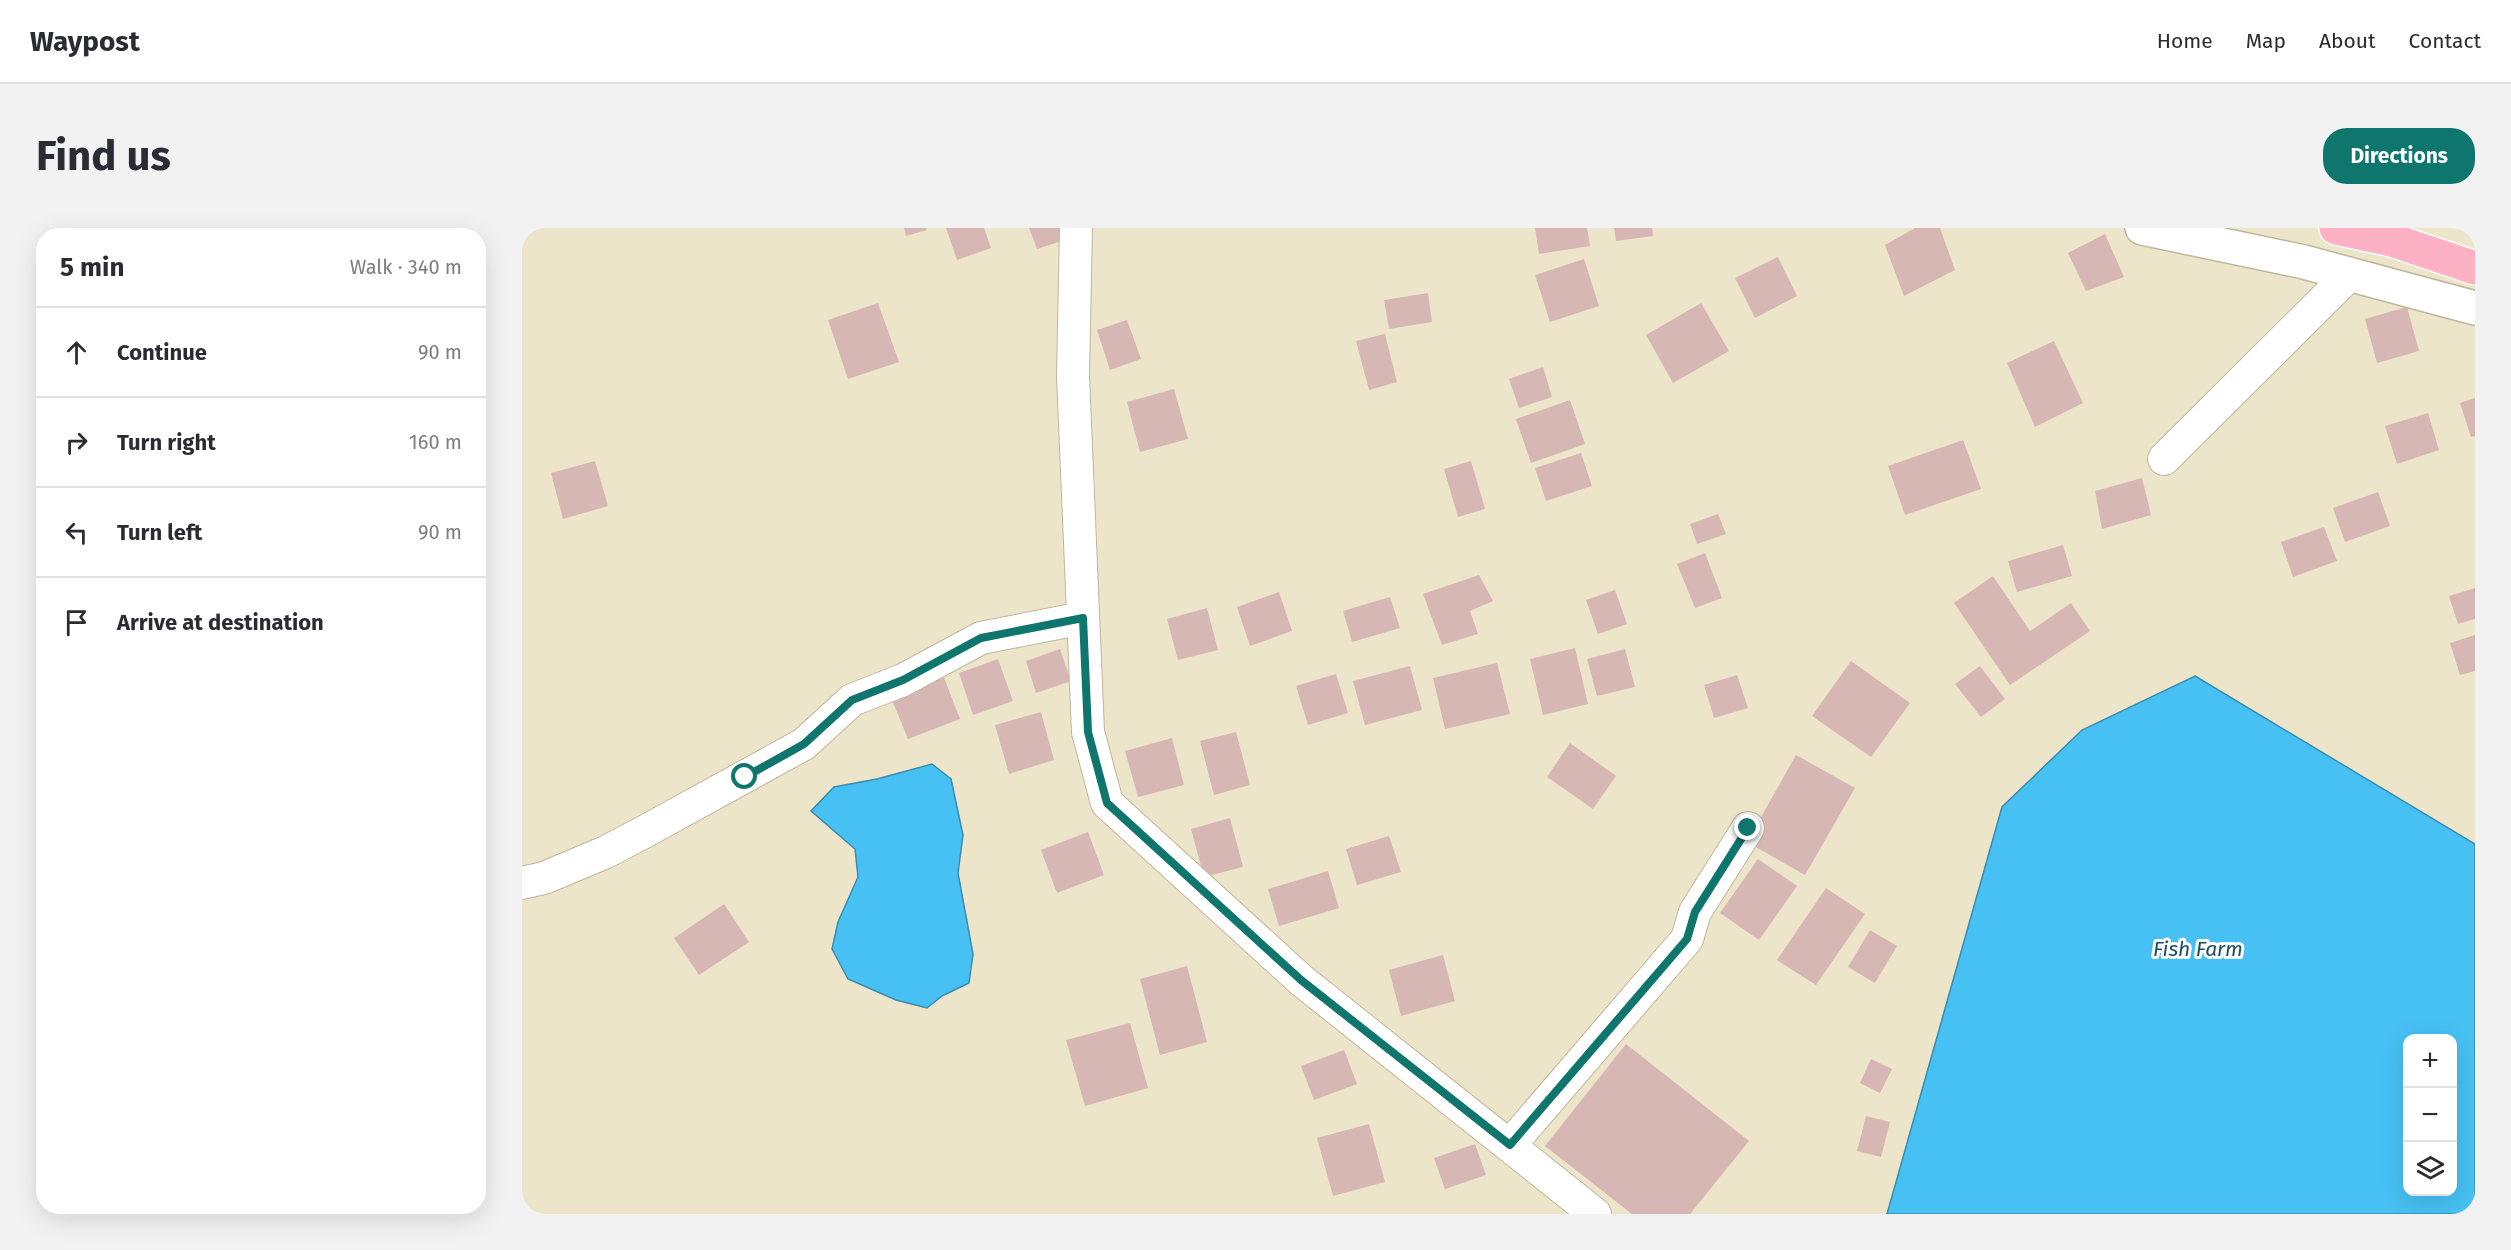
<!DOCTYPE html>
<html lang="en">
<head>
<meta charset="utf-8">
<style>
	:root { --surface:#fff; --page:#f2f2f3; --text:#2b2b33; --muted:#7c7c81; --line:#e1e1e2; --accent:#0f766e }
	body { margin:0; font-family:"Fira Sans",sans-serif; background:var(--page); color:var(--text) }
	.controls { position:absolute; right:18px; bottom:18px; display:grid; overflow:hidden; border-radius:12px; box-shadow:0 6px 24px #0002 }
	.controls button { width:54px; height:54px; display:grid; place-items:center; padding:0; border:0; border-bottom:2px solid var(--line); background:var(--surface); color:var(--text); font:30px sans-serif }
	.stop { position:absolute; width:18px; height:18px; margin:-14px; border:4px solid #0f766e; border-radius:50%; background:#fff }
	.stop.end { background:#0f766e; border-color:#fff; box-shadow:0 2px 6px #0008 }
	.list { margin:0; padding:0; list-style:none }
	h2 { display:flex; justify-content:space-between; align-items:center; height:78px; margin:0; padding:0 24px; font-size:26px }
	h2 small { font-size:20px; font-weight:400; color:var(--muted) }
	.list li { display:grid; grid-template-columns:39px 1fr auto; gap:18px; align-items:center; box-sizing:border-box; height:90px; padding:0 24px; border-top:2px solid var(--line) }
	.list b { display:block; font-size:22px; white-space:nowrap }
	.list em { font-size:20px; font-style:normal; color:var(--muted) }
	.icon { flex:none; width:33px; height:33px; fill:none; stroke:currentColor; stroke-width:2; stroke-linecap:round; stroke-linejoin:round }
	.map { position:relative; flex:none; width:1953px; height:986px; overflow:hidden; border-radius:24px }
	header { display:flex; align-items:center; gap:36px; box-sizing:border-box; height:84px; padding:0 30px; background:var(--surface); border-bottom:2px solid var(--line) }
	header strong { font-size:28px }
	nav { display:flex; gap:33px; margin-inline-start:auto; font-size:21px }
	.intro { display:flex; align-items:center; justify-content:space-between; box-sizing:border-box; height:144px; padding:0 36px }
	h1 { margin:0; font-size:42px }
	.button { padding:15px 27px; border-radius:24px; background:var(--accent); color:#fff; font-size:21px; font-weight:700 }
	main { display:flex; gap:36px; padding:0 36px }
	aside { flex:1; background:var(--surface); border-radius:24px; box-shadow:0 6px 24px #0002 }
	.map>svg:first-child { display:block }
	.water { fill:#47c0f3; stroke:#398dae; stroke-width:1.5; fill-rule:evenodd }
	.building { fill:#d7b7b4 }
	.lines { fill:none; stroke-linecap:round; stroke-linejoin:round }
	.street-casing { stroke:#beb79d; stroke-width:34 }
	.secondary-casing { stroke:#beb79d; stroke-width:36 }
	.highway-casing { stroke:#fff; stroke-width:36 }
	.street { stroke:#fff; stroke-width:32 }
	.secondary { stroke:#fff; stroke-width:33 }
	.highway { stroke:#fdb1c5; stroke-width:33 }
	.route { stroke:#0f766e; stroke-width:8 }
	.labels { text-anchor:middle; dominant-baseline:central; stroke-width:6; stroke-linejoin:round; paint-order:stroke }
	.water-label { font-size:21px; font-style:italic; fill:#1c4d62; stroke:#fff }
</style>
</head>
<body>
<header>
<strong>Waypost</strong>
<nav><a>Home</a><a>Map</a><a>About</a><a>Contact</a></nav>
</header>
<div class="intro"><h1>Find us</h1><a class="button">Directions</a></div>
<main>
<aside>
<h2>5 min<small>Walk · 340 m</small></h2>
<ul class="list">
<li><svg class="icon" aria-label="ahead" viewBox="0 0 24 24"><path d="M12 20V5M6 11l6-6 6 6"/></svg><div><b>Continue</b></div><em>90 m</em></li>
<li><svg class="icon" aria-label="right" viewBox="0 0 24 24"><path d="M7 20v-9h11M14 6l5 5-5 5"/></svg><div><b>Turn right</b></div><em>160 m</em></li>
<li><svg class="icon" aria-label="left" viewBox="0 0 24 24"><path d="M17 20v-9H6M10 6l-5 5 5 5"/></svg><div><b>Turn left</b></div><em>90 m</em></li>
<li><svg class="icon" aria-label="arrive" viewBox="0 0 24 24"><path d="M6 21V4h12l-3 4 3 4H6"/></svg><div><b>Arrive at destination</b></div></li>
</ul>
</aside>
<div class="map">
<svg width="1953" height="986" viewBox="0 0 1953 986">
	<rect width="100%" height="100%" fill="#ede5ca"/>
	<g class="water">
		<path d="M1673,448l280,168v370h-588l115,-407 80,-77zM1930,810v154h-44v-154z"/>
		<polygon points="410,536 429,551 441,607 436,645 451,726 447,755 420,768 405,780 374,772 326,751 310,721 316,694 336,649 333,621 289,583 312,559 355,551"/>
	</g>
	<g class="building">
		<polygon points="382,0 404,0 405,2 384,8"/>
		<polygon points="424,0 462,0 469,20 435,32"/>
		<polygon points="507,0 542,0 546,11 515,21"/>
		<polygon points="1013,0 1065,0 1068,18 1017,26"/>
		<polygon points="1092,0 1130,0 1131,8 1094,13"/>
		<polygon points="1393,0 1418,0 1433,42 1382,68 1363,17"/>
		<polygon points="1583,6 1602,49 1564,63 1546,25"/>
		<polygon points="1256,29 1275,68 1233,90 1213,50"/>
		<polygon points="1062,31 1077,78 1028,94 1013,47"/>
		<polygon points="906,65 910,94 867,101 862,72"/>
		<polygon points="356,75 377,134 326,151 306,92"/>
		<polygon points="1179,75 1207,123 1151,155 1124,107"/>
		<polygon points="1885,79 1897,123 1855,135 1843,91"/>
		<polygon points="605,92 619,131 588,142 575,102"/>
		<polygon points="863,106 875,154 847,162 834,113"/>
		<polygon points="1532,113 1561,175 1513,199 1485,135"/>
		<polygon points="1021,139 1030,169 997,180 987,151"/>
		<polygon points="652,161 666,211 618,224 605,174"/>
		<polygon points="1953,170 1953,208 1949,209 1938,175"/>
		<polygon points="1048,172 1063,216 1009,235 994,191"/>
		<polygon points="1906,185 1917,222 1875,236 1863,198"/>
		<polygon points="1441,212 1459,261 1383,287 1366,238"/>
		<polygon points="1059,225 1070,258 1024,273 1013,240"/>
		<polygon points="73,233 86,278 41,291 29,245"/>
		<polygon points="949,233 963,281 936,289 922,241"/>
		<polygon points="1620,250 1629,287 1580,301 1573,263"/>
		<polygon points="1856,264 1868,298 1823,314 1811,280"/>
		<polygon points="1196,286 1204,306 1175,316 1168,296"/>
		<polygon points="1802,299 1815,333 1771,349 1759,314"/>
		<polygon points="1541,317 1550,348 1495,364 1486,333"/>
		<polygon points="1183,325 1200,370 1173,380 1155,336"/>
		<polygon points="957,347 971,373 948,383 956,406 920,417 901,366"/>
		<polygon points="1471,348 1508,403 1549,375 1568,403 1488,457 1432,375"/>
		<polygon points="1953,360 1953,391 1936,396 1927,368"/>
		<polygon points="1093,362 1105,396 1076,406 1064,372"/>
		<polygon points="757,364 770,403 728,418 715,379"/>
		<polygon points="868,369 878,400 830,414 821,383"/>
		<polygon points="685,380 696,422 656,432 645,391"/>
		<polygon points="1953,407 1953,443 1938,447 1928,415"/>
		<polygon points="1053,420 1066,476 1021,487 1008,431"/>
		<polygon points="538,421 549,453 514,465 504,433"/>
		<polygon points="1103,421 1113,459 1075,468 1065,431"/>
		<polygon points="476,431 491,473 451,487 437,445"/>
		<polygon points="1329,433 1388,475 1349,529 1290,488"/>
		<polygon points="975,435 988,486 923,501 911,450"/>
		<polygon points="888,438 900,482 843,497 831,453"/>
		<polygon points="1458,438 1483,471 1459,489 1433,456"/>
		<polygon points="814,446 826,485 786,497 774,458"/>
		<polygon points="421,447 438,491 386,511 368,467"/>
		<polygon points="1215,447 1226,480 1192,490 1182,457"/>
		<polygon points="519,484 532,532 487,546 473,497"/>
		<polygon points="714,504 728,557 692,567 678,513"/>
		<polygon points="650,510 662,557 616,569 603,523"/>
		<polygon points="1048,515 1094,548 1071,581 1025,549"/>
		<polygon points="1274,527 1333,560 1283,647 1225,614"/>
		<polygon points="708,590 721,639 682,649 669,601"/>
		<polygon points="566,604 582,647 535,665 519,622"/>
		<polygon points="867,608 879,644 835,657 824,621"/>
		<polygon points="1236,631 1275,658 1237,712 1198,685"/>
		<polygon points="806,643 817,680 757,698 746,661"/>
		<polygon points="1304,660 1343,686 1294,757 1255,732"/>
		<polygon points="202,676 227,714 177,747 152,710"/>
		<polygon points="1348,702 1375,718 1353,755 1326,739"/>
		<polygon points="921,727 933,773 879,788 867,742"/>
		<polygon points="665,738 685,814 638,827 618,751"/>
		<polygon points="608,795 626,860 563,878 544,812"/>
		<polygon points="1104,816 1227,913 1168,986 1110,986 1023,918"/>
		<polygon points="822,822 835,856 792,872 779,838"/>
		<polygon points="1349,831 1370,841 1358,865 1338,855"/>
		<polygon points="1344,888 1368,894 1359,929 1335,923"/>
		<polygon points="847,896 863,954 811,968 795,910"/>
		<polygon points="953,916 964,947 923,961 912,930"/>
	</g>
	<g class="lines">
		<g class="street-casing">
			<g id="street">
				<polyline points="554,0 551,148 566,504 585,575 779,752 1073,986"/>
				<polyline points="1642,231 1828,46"/>
				<polyline points="0,655 22,650 84,624 122,604 282,516 330,472 381,452 459,410 561,390"/>
				<polyline points="988,917 1165,711 1173,684 1226,600"/>
			</g>
		</g>
		<g class="secondary-casing">
			<polyline id="secondary" points="1620,0 1782,34 1953,80"/>
		</g>
		<g class="highway-casing">
			<polyline id="highway" points="1814,0 1870,12 1953,40"/>
		</g>
		<use href="#street" class="street"/>
		<use href="#secondary" class="secondary"/>
		<use href="#highway" class="highway"/>
	</g>
	<g class="lines">
		<polyline class="route" points="223,549 282,516 330,472 381,452 459,410 561,390 566,504 585,575 779,752 988,917 1165,711 1173,684 1226,600"/>
	</g>
	<g class="labels">
		<g class="water-label">
			<text x="1676" y="721">Fish Farm</text>
		</g>
	</g>
</svg>
<div class="controls">
<button>+</button>
<button>−</button>
<button><svg class="icon" aria-label="layers" viewBox="0 0 24 24"><path d="M12 4l9 5-9 5-9-5zM3 14l9 5 9-5"/></svg></button>
</div>
<div class="stop" style="left:223px;top:549px"></div>
<div class="stop end" style="left:1226px;top:600px"></div>
</div>
</main>
</body>
</html>
